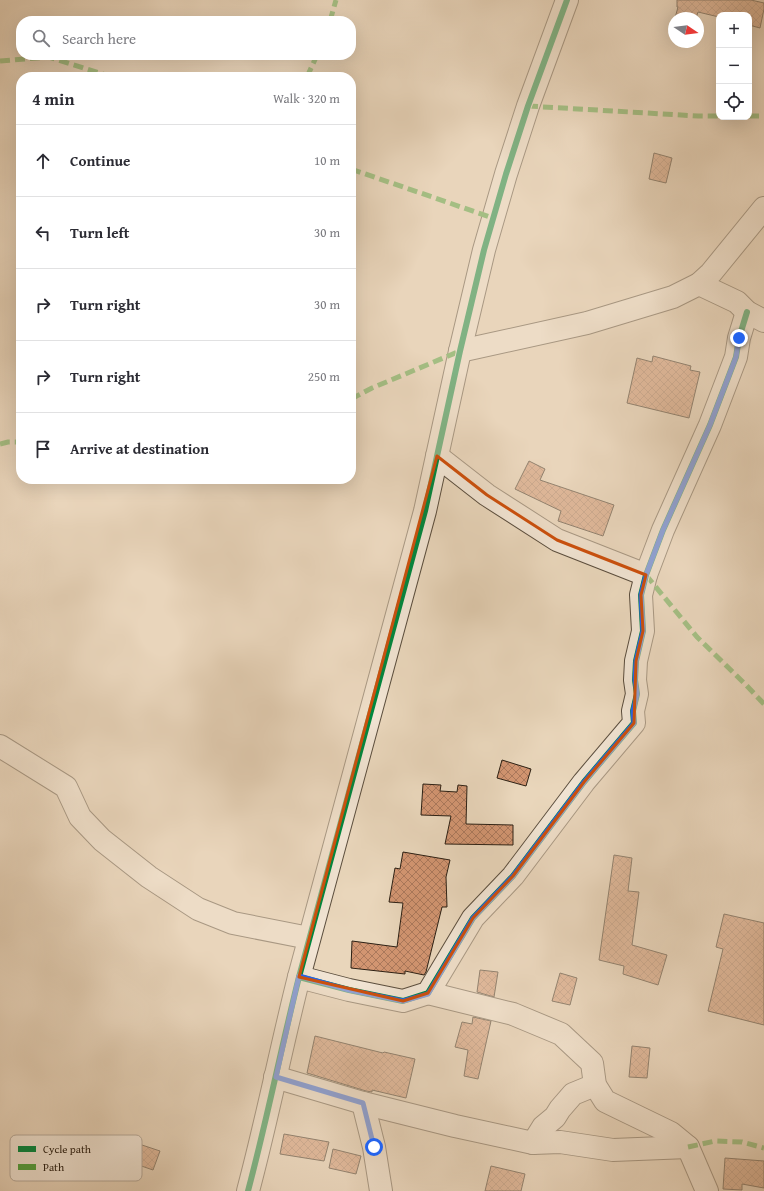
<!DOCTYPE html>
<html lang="en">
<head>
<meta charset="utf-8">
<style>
	:root { --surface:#fff; --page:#f7f7f7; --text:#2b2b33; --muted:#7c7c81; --line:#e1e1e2 }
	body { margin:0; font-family:"Gentium Book Plus",serif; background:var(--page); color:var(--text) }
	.controls { position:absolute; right:12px; top:12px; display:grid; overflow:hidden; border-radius:8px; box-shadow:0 4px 16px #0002 }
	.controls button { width:36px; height:36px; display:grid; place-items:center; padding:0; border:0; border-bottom:1px solid var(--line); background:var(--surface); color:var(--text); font:20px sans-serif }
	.compass { position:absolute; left:668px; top:12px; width:36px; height:36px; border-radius:50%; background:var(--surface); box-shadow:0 4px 16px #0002; rotate:103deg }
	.stop { position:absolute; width:12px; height:12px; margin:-9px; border:3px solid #2563eb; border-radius:50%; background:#fff }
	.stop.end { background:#2563eb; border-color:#fff; box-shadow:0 1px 4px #0008 }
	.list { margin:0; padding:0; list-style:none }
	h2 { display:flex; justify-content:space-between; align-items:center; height:52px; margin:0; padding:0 16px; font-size:17px }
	h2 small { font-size:13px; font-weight:400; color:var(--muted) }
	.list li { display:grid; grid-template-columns:26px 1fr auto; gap:12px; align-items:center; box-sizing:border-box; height:72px; padding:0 16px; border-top:1px solid var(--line) }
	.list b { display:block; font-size:15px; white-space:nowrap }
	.list em { font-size:13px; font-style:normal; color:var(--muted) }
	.icon { flex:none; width:22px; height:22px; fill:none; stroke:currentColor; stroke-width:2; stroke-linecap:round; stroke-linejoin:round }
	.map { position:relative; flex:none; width:764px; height:1191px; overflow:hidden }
	.search { position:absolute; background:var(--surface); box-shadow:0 4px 16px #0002; left:16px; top:16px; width:340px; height:44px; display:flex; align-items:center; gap:10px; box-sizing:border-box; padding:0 14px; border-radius:16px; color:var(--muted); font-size:15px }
	.panel { position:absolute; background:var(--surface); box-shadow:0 4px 16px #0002; left:16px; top:72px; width:340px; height:412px; border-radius:16px }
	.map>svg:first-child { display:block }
	.building { fill:url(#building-cross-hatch); stroke:#2c2014 }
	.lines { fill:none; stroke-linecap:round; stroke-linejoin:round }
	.minor-casing { stroke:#5b4e3e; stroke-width:24 }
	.minor { stroke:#f1e4d3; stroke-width:22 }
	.quiet { stroke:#51a23f; stroke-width:5; stroke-dasharray:10 5; stroke-linecap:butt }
	.cycleway-casing { stroke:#f1e4d3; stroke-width:8 }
	.cycleway { stroke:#00873e; stroke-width:6 }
	.route { stroke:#2563eb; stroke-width:5 }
	.marked { fill:none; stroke:#cc500d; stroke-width:3; stroke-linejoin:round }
	.key { fill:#f1e4d3; stroke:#b6a99a; stroke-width:1 }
	.key-label { font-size:11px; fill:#2c2014 }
</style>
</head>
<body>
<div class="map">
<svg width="764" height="1191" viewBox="0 0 764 1191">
	<defs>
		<pattern id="building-cross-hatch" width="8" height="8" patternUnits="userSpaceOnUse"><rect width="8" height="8" fill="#d29571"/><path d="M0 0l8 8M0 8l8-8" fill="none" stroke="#ab795c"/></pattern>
	</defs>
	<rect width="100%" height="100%" fill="#e9d6bb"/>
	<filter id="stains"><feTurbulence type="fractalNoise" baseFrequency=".005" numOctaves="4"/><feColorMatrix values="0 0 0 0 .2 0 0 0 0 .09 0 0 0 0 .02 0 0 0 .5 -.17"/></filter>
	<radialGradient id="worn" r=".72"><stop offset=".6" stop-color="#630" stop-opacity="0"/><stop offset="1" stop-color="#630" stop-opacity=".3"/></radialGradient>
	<g class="building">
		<polygon points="677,0 751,0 764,3 764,9 760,28 749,25 749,15 719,15 719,17 698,12 696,18 675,18 678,7 677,7"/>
		<polygon points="654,153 672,158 666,183 649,179"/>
		<polygon points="653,356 691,366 690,370 700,372 689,418 627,403 637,358 652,362"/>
		<polygon points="529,461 545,469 540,480 614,505 603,536 558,521 561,511 515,489"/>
		<polygon points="502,760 531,769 526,786 497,778"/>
		<polygon points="423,784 441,785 440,791 457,792 458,785 467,786 466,824 513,825 513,845 445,844 451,816 421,815"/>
		<polygon points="403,852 450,860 446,877 447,907 442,907 426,972 424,975 405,971 405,974 351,968 352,941 397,947 403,903 389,902 395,868 400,869"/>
		<polygon points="614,855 632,858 628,891 639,892 632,945 667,955 658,985 623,974 624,966 599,960"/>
		<polygon points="724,914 764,923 764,1025 708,1011 723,949 716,947"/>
		<polygon points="480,970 498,972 494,997 477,992"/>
		<polygon points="560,973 577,978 570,1005 552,1001"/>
		<polygon points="473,1017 491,1021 478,1079 464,1076 468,1050 455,1047 462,1022 472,1024"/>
		<polygon points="315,1036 383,1053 384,1052 415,1059 406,1098 372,1090 372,1092 366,1091 307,1073"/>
		<polygon points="632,1046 650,1048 647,1078 629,1077"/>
		<polygon points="284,1134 329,1142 324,1161 280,1154"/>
		<polygon points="133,1142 160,1151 153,1170 127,1161"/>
		<polygon points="333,1149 361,1156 356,1174 329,1168"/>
		<polygon points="725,1158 764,1161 764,1188 742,1184 742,1190 723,1189"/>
		<polygon points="491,1166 525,1174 521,1191 485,1191"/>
	</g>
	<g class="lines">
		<g class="minor-casing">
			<g id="minor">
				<polyline points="699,284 737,302 747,312 764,321"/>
				<polyline points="460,351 587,323 673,297 699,284 711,273 764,208"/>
				<polyline points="437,456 487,495 557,540 646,575"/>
				<polyline points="0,746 66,787 80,817 102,840 149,877 198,909 233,923 309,938"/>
				<polyline points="299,977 349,990 403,1001 428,993 473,918 513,876 584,782 634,723 633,711 637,694 635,680 636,661 643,631 641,595 646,575 663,530 710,425 736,357 739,338 747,312"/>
				<polyline points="428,993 513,1014 561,1034 592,1063 595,1085 605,1101 671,1133 688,1147 707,1191"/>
				<polyline points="275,1077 363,1103 455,1126 533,1143 560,1142 613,1150 688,1147"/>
				<polyline points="363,1103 374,1147 381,1191"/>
				<polyline points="533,1143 543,1127 555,1117 560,1109 573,1094 595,1085"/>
				<path d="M248,1191c19,-71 33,-143 51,-214l126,-466 35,-160 24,-101 22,-76 22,-68 39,-106"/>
			</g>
		</g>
		<use href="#minor" class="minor"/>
		<g class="quiet">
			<polyline points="330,21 336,0"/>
			<polyline points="0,61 49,57 112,77"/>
			<polyline points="307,77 317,55"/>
			<polyline points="528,106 698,116 719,116"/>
			<polyline points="749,116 764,116"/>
			<polyline points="351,169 493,218"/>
			<polyline points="351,399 372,388 460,351"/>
			<polyline points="0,444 8,442 21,442"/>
			<polyline points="646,575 697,637 746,685 764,704"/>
			<polyline points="688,1147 715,1141 742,1142 764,1148"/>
		</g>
		<g class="cycleway-casing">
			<g id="cycleway">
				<polyline points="299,977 349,990 403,1001 428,993 473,918 513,876 584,782 634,723 633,711 637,694 635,680 636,661 643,631 641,595 646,575 663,530 710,425 736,357 739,338 747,312"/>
				<path d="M248,1191c19,-71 33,-143 51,-214l126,-466 35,-160 24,-101 22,-76 22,-68 39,-106"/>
			</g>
		</g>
		<use href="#cycleway" class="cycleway"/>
	</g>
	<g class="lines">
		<polyline class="route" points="374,1147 363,1103 276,1077 299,976 349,990 403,1001 428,994 473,918 513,876 584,782 634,723 633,711 637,694 635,680 636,661 643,631 641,595 646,575 663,530 710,425 736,357 739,338"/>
	</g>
	<path d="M0 0H764V1191H0ZM437,456l50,39 70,45 89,35 -5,20 2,36 -7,30 -2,62 -50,59 -71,94 -40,42 -45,75 -25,8 -104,-24z" fill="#e9d6bb" fill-opacity=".55" fill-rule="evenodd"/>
	<path class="marked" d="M437,456l50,39 70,45 89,35 -5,20 2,36 -7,30 -2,62 -50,59 -71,94 -40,42 -45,75 -25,8 -104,-24z"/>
	<rect x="10" y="1135" width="132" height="46" rx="6" class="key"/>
	<rect x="18" y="1146" width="18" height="6" fill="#00873e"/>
	<rect x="18" y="1164" width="18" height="6" fill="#51a23f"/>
	<g class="key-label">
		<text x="43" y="1153">Cycle path</text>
		<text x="43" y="1171">Path</text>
	</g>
	<rect width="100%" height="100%" filter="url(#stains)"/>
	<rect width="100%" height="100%" fill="url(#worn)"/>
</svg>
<div class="controls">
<button>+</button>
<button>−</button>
<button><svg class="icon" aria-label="locate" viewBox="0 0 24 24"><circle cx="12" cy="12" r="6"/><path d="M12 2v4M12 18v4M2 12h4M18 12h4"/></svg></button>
</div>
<svg class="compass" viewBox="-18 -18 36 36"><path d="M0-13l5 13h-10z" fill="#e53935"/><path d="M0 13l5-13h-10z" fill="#7c7c81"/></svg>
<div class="stop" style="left:374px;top:1147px"></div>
<div class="stop end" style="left:739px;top:338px"></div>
<div class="search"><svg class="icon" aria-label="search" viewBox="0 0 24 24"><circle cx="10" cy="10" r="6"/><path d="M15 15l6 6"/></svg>Search here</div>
<section class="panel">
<h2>4 min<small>Walk · 320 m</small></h2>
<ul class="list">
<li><svg class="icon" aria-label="ahead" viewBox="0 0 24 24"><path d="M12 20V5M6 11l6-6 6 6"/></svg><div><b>Continue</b></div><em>10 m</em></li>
<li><svg class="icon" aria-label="left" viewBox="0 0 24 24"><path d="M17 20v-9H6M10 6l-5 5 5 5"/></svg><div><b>Turn left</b></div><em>30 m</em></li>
<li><svg class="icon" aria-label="right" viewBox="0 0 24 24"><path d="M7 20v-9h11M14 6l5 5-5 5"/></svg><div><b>Turn right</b></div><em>30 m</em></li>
<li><svg class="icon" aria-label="right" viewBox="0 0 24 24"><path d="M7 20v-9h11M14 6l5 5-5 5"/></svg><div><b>Turn right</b></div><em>250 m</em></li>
<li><svg class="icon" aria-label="arrive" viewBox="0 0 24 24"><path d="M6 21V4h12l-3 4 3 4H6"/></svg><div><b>Arrive at destination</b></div></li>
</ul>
</section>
</div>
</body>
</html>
